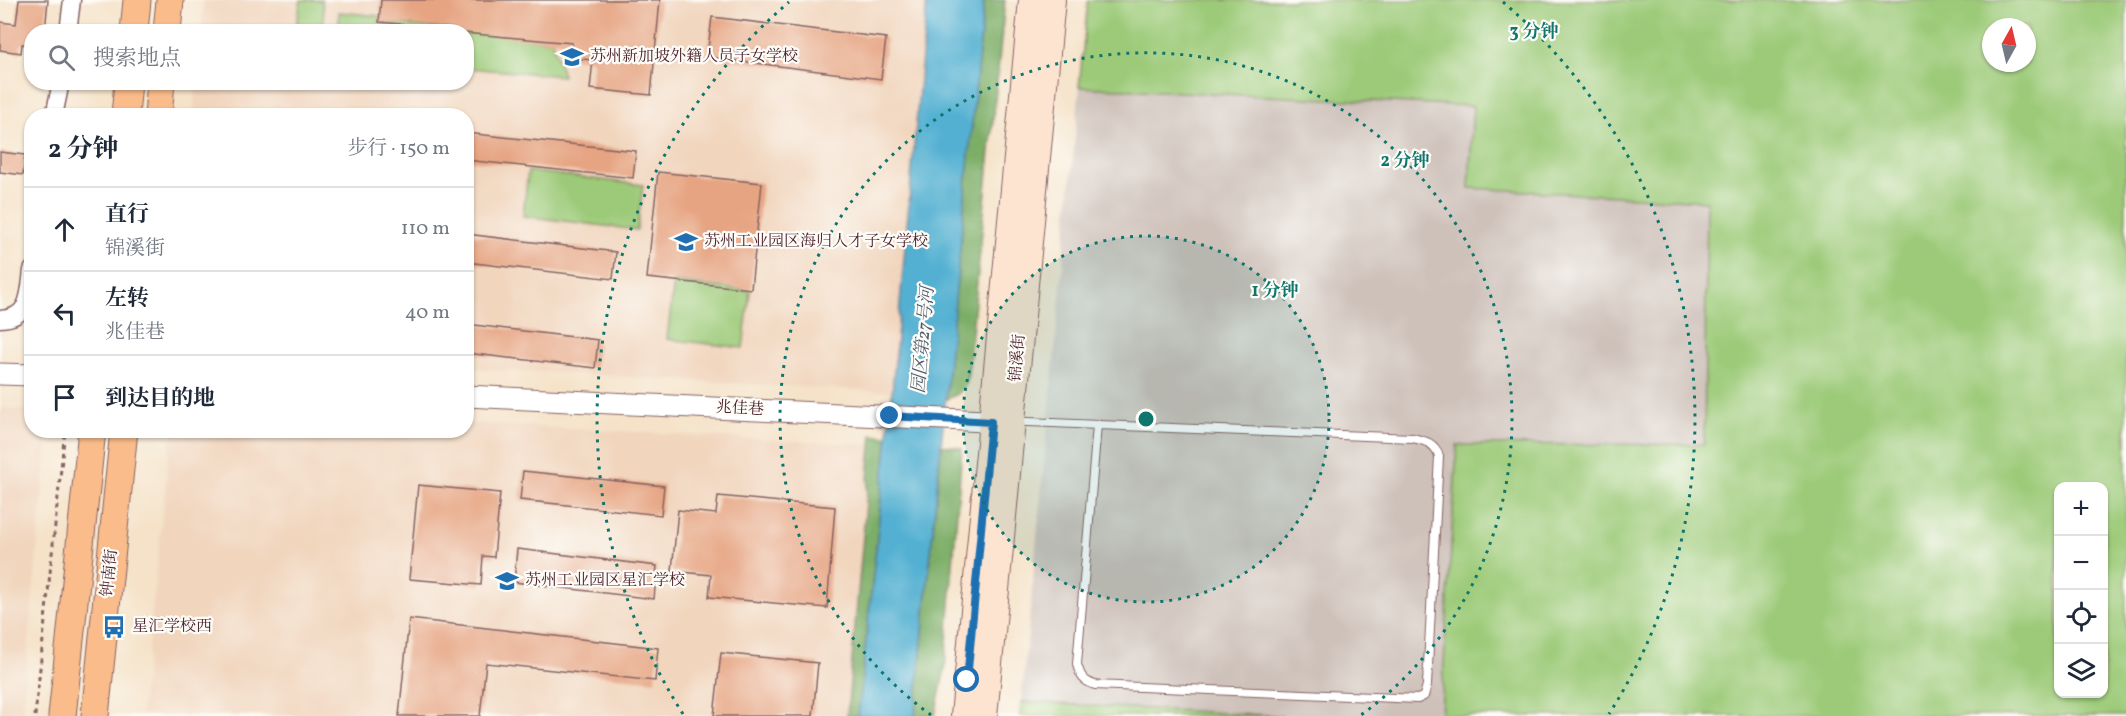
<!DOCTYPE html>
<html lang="zh">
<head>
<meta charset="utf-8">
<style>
	:root { --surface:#fff; --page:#f2f2f3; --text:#1f2937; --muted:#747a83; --line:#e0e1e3 }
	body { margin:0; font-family:Vollkorn,"Noto Serif SC",serif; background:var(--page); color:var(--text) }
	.controls { position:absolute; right:18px; bottom:18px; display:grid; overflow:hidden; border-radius:12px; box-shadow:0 2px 4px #0004 }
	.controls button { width:54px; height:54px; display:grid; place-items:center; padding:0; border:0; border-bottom:2px solid var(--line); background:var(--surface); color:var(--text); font:30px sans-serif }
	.compass { position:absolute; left:1982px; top:18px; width:54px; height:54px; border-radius:50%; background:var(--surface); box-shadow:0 2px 4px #0004; rotate:8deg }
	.stop { position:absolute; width:18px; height:18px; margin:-14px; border:4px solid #1f6fb2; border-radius:50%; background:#fff }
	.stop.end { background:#1f6fb2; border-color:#fff; box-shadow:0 2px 6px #0008 }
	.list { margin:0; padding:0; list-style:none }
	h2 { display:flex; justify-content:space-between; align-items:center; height:78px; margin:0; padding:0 24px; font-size:26px }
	h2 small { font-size:20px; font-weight:400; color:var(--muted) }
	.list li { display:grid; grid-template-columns:39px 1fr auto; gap:18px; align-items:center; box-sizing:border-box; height:84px; padding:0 24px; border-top:2px solid var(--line) }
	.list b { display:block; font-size:22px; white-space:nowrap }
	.list p { margin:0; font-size:20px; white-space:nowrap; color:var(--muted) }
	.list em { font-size:20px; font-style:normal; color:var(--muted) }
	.icon { flex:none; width:33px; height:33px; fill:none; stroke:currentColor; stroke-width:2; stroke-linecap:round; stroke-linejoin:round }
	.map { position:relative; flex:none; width:2126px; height:716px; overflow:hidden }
	.search { position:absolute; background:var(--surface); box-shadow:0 2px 4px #0004; left:24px; top:24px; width:450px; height:66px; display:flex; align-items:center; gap:15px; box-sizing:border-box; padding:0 21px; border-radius:24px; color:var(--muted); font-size:22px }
	.panel { position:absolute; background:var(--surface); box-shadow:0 2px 4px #0004; left:24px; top:108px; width:450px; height:330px; border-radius:24px }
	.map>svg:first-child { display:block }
	.built { fill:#f1d5bd }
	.industrial { fill:#cec1ba; fill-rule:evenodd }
	.green { fill:#9cca78; stroke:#737452; stroke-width:1.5; fill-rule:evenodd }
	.forest { fill:#7dae68; stroke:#64664a; stroke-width:1.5 }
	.water { fill:#53b0d2; stroke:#4e687e; stroke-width:1.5 }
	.building { fill:#e6a482 }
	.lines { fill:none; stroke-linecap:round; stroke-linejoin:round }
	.service-casing { stroke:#866362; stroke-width:10 }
	.minor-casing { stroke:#866362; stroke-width:19 }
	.tertiary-casing { stroke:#866362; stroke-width:23 }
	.secondary-casing { stroke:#866362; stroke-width:26 }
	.primary-casing { stroke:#866362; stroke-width:29 }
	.path { stroke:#866362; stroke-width:3; stroke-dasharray:4.5 4.5; stroke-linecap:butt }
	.service { stroke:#fff; stroke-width:8 }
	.minor { stroke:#fff; stroke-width:16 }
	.tertiary { stroke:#fff; stroke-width:21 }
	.secondary { stroke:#fde4d1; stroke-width:24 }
	.primary { stroke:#fabc8b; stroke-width:27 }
	.route { stroke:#1f6fb2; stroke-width:8 }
	.ring { fill:none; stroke:#0f766e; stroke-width:3; stroke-dasharray:3 6 }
	.labels { text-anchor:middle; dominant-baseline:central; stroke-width:4.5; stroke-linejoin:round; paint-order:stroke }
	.poi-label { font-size:16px; fill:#4a1f2b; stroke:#fdfcf7; text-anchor:start }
	.street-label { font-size:16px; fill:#4a1f2b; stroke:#fdfcf7 }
	.water-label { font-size:18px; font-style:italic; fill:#4e596e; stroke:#fdfcf7 }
	.centre { fill:#0f766e; stroke:#fdfcf7; stroke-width:3 }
	.ring-label { font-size:18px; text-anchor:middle; font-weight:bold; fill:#0f766e; stroke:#fdfcf7; stroke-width:4.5; stroke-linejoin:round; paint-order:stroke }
</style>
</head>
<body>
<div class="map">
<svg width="2126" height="716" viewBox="0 0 2126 716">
	<rect width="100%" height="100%" fill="#fdfcf7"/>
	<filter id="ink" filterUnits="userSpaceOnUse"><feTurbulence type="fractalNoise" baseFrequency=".0167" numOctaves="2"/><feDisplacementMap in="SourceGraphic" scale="12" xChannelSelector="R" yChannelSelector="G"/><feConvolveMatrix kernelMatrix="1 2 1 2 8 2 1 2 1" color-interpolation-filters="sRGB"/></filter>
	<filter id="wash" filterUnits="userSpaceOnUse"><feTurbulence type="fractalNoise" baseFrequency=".008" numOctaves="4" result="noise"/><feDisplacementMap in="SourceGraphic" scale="24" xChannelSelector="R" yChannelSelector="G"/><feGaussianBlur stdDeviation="1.35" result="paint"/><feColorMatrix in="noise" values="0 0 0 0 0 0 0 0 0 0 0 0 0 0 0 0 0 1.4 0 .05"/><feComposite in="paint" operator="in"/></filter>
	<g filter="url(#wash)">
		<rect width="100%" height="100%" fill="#f5e2c8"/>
		<g class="built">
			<polygon points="204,0 927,0 892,392 467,368 466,116 193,116 196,83 466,82 466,32 201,31"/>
			<polygon points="0,408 31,410 32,430 47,431 48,436 22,716 0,716"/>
			<polygon points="467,423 871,445 847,716 141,716 170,442 175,431 466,430"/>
		</g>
		<path class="industrial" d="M1088,0h1038v716h-1106zM1991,27h36v36h-36zM2058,486h46v208h-46z"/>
		<g class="green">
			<polygon points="301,0 322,0 325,31 295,31"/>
			<path d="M1088,0h1038v716h-685l16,-271 247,-1 3,-243 -238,-13 4,-82 -394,-19zM1991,27h36v36h-36zM2104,486v208h-46v-208z"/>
			<polygon points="339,12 380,16 380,22 552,41 563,76 467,68 466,32 339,32"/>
			<polygon points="528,171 643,185 637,230 523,216"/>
			<polygon points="674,282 750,291 743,348 667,339"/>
			<polygon points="1021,702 1283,716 1020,716"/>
		</g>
		<g class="forest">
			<polygon points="984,0 1005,0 967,383 958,394 945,400"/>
			<polygon points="872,435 888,437 858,716 847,716"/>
			<polygon points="941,445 962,448 945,669 935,716 915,716"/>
		</g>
		<polygon class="water" points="927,0 984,0 915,716 858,716 890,416"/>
		<g id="blocks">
			<g class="building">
				<polygon points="19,0 48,0 45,32 32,32 32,45 22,44 21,53 0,50 0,22 16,24"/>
				<polygon points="381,0 660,0 651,95 590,89 593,60 571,58 572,43 453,32 453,29 379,22"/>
				<polygon points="712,17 886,38 881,79 707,57"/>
				<polygon points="466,133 636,151 633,178 466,160"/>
				<polygon points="0,152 25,155 23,175 0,172"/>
				<polygon points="658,172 762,183 751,289 647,278"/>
				<polygon points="466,234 616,252 613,279 466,262"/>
				<polygon points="466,324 598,340 595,368 466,353"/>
				<polygon points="523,471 664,486 661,515 520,500"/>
				<polygon points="418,485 500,493 494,557 483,556 481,585 409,579"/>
				<polygon points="718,496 835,507 827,608 709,597 711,575 672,571 678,510 716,514"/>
				<polygon points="517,549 657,566 654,599 514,582"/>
				<polygon points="409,619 658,648 655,681 486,663 480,716 399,716"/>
				<polygon points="721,653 818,663 813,716 714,716"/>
			</g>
		</g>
	</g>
	<g filter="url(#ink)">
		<use href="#blocks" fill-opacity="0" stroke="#866362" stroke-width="1.5"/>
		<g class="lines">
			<g class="service-casing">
				<path id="service" d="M1014,422h14l385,16c13,3 22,5 26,18l-12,229 -3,11 -6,3 -323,-14c-12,-4 -15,-9 -18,-21l20,-239"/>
			</g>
			<g class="minor-casing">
				<g id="minor">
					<polyline points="68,32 72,0"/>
					<polyline points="54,116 61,82"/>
					<path d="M0,319c30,-1 29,-24 32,-49"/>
				</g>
			</g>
			<g class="tertiary-casing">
				<g id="tertiary">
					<polyline points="0,374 32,375"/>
					<polyline points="466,396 1006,422"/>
				</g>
			</g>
			<g class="secondary-casing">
				<g id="secondary">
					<polyline points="963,716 1031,0"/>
					<polyline points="985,716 1053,0"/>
				</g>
			</g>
			<g class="primary-casing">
				<g id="primary">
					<polyline points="134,32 137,0"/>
					<polyline points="167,32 170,0"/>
					<polyline points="125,116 128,82"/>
					<polyline points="158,116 161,82"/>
					<polyline points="62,716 92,430"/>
					<polyline points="95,716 124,430"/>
				</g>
			</g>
			<polyline class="path" points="35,716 65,430"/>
			<use href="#service" class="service"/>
			<use href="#minor" class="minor"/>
			<use href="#tertiary" class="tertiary"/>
			<use href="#secondary" class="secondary"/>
			<use href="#primary" class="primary"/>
		</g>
	</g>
	<g class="lines" filter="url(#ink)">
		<polyline class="route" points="890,416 991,422 967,680"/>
	</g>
	<circle cx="1146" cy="419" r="183" fill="#0f766e" fill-opacity=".12"/>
	<g class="ring">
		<circle cx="1146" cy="419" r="183"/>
		<path d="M931 715A366 366 0 1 1 1361 715"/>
		<path d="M683 714A549 549 0 0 1 789 2M1503 2A549 549 0 0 1 1609 714"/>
	</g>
	<defs>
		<g id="school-bare" transform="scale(1.8)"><path d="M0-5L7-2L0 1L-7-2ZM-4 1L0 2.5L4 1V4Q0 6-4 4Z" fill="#1f6fb2" stroke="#fdfcf7" stroke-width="2.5" paint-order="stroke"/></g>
		<g id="bus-bare" transform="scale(1.8)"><path d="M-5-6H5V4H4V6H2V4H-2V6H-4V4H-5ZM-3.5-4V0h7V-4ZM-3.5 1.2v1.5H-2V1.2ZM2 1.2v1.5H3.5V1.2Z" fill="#1f6fb2" stroke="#fdfcf7" stroke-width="2.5" paint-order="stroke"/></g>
	</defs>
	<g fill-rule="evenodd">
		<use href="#school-bare" x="572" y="57"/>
		<use href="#school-bare" x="686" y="242"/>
		<use href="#school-bare" x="507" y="581"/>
		<use href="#bus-bare" x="114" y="627"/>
	</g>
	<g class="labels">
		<g class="poi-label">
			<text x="590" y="57">苏州新加坡外籍人员子女学校</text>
			<text x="704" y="242">苏州工业园区海归人才子女学校</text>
			<text x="525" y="581">苏州工业园区星汇学校</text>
			<text x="132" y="627">星汇学校西</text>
		</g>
		<g class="street-label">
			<text transform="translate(1018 358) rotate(-85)">锦溪街</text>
			<text transform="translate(740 409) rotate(3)">兆佳巷</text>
			<text transform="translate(110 573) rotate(-84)">钟南街</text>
		</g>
		<g class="water-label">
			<text transform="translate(924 340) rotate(-85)">园区第27号河</text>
		</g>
	</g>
	<circle cx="1146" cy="419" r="9" class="centre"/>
	<g class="ring-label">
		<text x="1534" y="37">3 分钟</text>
		<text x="1405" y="166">2 分钟</text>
		<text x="1275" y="296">1 分钟</text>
	</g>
</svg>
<div class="controls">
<button>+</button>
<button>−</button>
<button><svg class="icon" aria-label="locate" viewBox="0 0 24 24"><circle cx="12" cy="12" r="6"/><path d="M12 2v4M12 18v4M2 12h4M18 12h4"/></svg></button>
<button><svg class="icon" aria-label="layers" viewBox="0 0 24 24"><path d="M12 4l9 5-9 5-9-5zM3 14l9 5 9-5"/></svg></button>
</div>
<svg class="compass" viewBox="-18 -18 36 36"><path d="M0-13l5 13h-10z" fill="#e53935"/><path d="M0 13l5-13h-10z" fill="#747a83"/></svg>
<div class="stop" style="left:967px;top:680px"></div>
<div class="stop end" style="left:890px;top:416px"></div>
<div class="search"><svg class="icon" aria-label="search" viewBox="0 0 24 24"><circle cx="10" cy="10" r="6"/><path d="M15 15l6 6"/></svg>搜索地点</div>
<section class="panel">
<h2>2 分钟<small>步行 · 150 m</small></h2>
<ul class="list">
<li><svg class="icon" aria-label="ahead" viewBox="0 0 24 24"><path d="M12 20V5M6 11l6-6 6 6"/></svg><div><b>直行</b><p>锦溪街</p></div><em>110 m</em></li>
<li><svg class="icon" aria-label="left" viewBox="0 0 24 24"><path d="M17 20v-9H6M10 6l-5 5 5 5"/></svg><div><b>左转</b><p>兆佳巷</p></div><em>40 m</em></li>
<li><svg class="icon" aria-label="arrive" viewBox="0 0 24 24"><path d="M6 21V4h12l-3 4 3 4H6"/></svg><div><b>到达目的地</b></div></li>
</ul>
</section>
</div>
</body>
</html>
